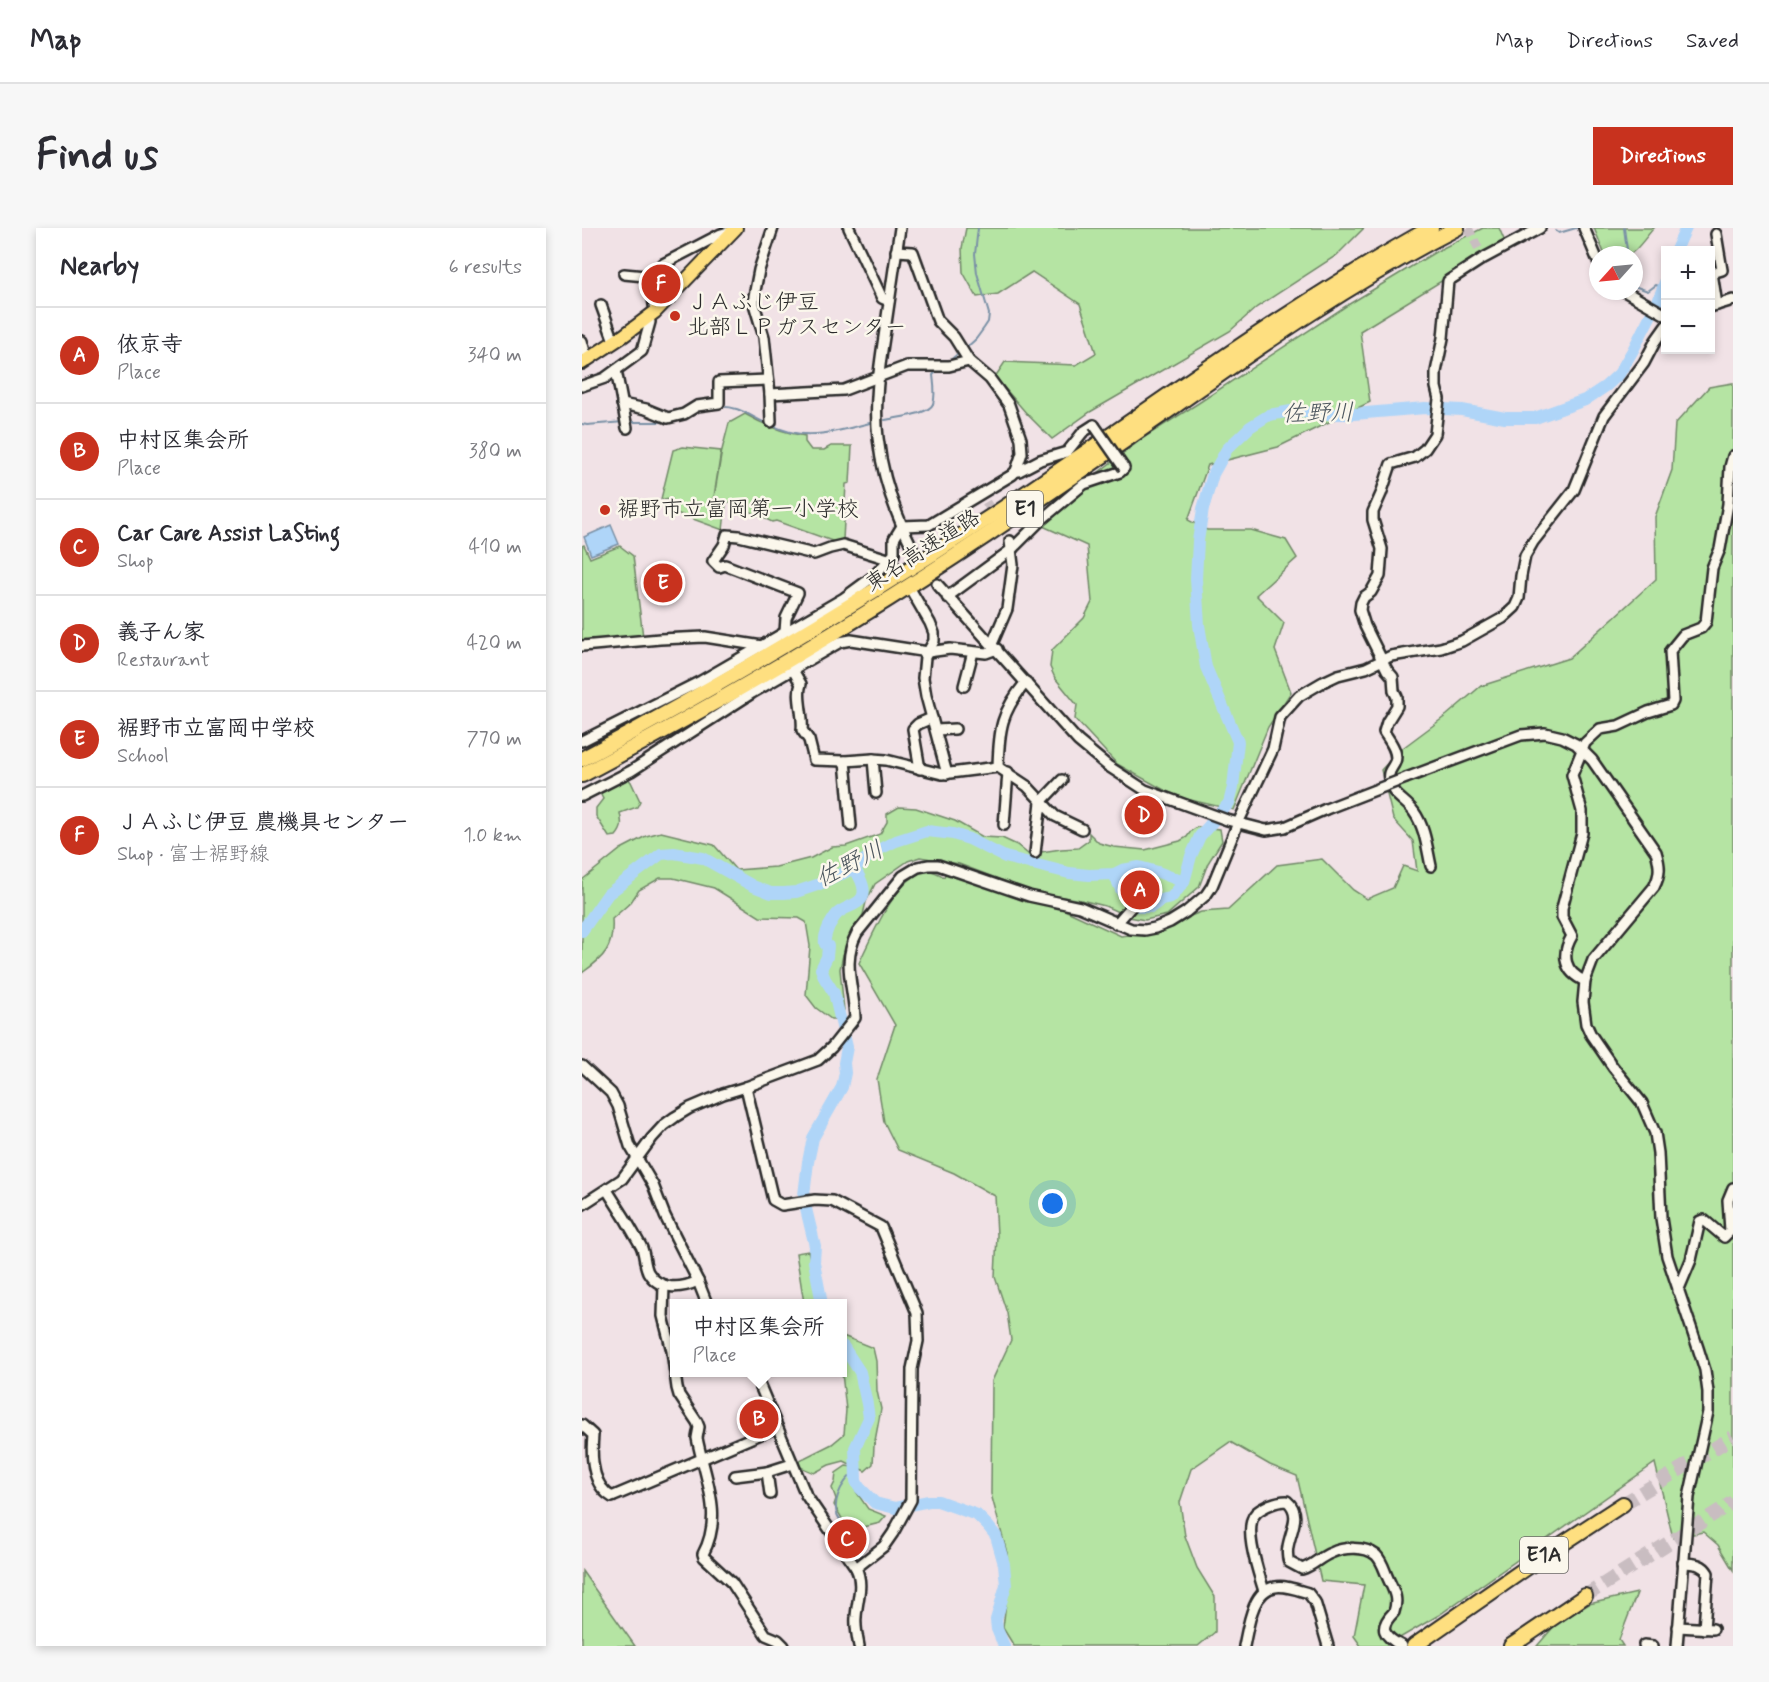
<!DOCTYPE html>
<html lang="en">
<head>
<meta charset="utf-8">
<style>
	:root { --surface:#fff; --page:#f7f7f7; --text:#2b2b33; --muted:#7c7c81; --line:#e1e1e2; --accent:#c8321e }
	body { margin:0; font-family:Mynerve,"Klee One",sans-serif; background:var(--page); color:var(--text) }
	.controls { position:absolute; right:18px; top:18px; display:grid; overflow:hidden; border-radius:0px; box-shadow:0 3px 9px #0003 }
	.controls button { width:54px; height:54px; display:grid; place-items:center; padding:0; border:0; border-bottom:2px solid var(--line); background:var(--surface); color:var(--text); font:30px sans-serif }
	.compass { position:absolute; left:1007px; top:18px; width:54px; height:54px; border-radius:50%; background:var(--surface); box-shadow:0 3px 9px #0003; rotate:243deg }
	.you { position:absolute; left:471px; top:976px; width:21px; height:21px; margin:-15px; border:4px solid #fff; border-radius:50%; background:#1a73e8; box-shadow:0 0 0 9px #1a73e833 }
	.badge { display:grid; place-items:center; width:39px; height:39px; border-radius:50%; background:var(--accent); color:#fff; font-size:20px; font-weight:700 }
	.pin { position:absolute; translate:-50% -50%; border:3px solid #fff; box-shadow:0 2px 6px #0006 }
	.popup { position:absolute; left:88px; top:1071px; width:177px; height:78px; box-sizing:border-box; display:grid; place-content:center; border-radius:0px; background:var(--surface); filter:drop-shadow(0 2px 4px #0005); font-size:20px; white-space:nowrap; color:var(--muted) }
	.popup b { font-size:22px; color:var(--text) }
	.popup::after { content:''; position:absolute; left:50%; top:100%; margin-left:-12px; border:12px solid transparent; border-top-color:var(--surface) }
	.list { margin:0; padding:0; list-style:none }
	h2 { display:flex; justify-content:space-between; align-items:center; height:78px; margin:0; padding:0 24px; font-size:26px }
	h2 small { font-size:20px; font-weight:400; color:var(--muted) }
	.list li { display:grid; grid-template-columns:39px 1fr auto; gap:18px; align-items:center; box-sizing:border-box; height:96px; padding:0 24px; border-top:2px solid var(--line) }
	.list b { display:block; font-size:22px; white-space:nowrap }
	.list p { margin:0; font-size:20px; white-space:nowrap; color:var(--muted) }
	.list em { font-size:20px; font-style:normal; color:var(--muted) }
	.map { position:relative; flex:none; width:1151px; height:1418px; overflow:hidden; border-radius:0px }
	header { display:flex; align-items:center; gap:36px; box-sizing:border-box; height:84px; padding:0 30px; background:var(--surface); border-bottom:2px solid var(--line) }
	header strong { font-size:28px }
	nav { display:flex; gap:33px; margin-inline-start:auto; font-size:21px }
	.intro { display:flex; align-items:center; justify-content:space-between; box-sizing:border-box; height:144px; padding:0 36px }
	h1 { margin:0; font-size:42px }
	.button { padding:15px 27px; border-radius:0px; background:var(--accent); color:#fff; font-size:21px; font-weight:700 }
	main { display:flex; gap:36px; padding:0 36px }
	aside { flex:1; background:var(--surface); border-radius:0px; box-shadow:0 3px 9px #0003 }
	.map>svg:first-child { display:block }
	.green { fill:#b5e4a3; stroke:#708867; stroke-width:1.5 }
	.water { fill:#afd5f8; stroke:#7a91a6; stroke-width:1.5 }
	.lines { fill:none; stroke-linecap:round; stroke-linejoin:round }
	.stream { stroke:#7a91a6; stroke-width:2 }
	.river { stroke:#afd5f8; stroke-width:12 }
	.minor-tunnel { stroke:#c9bdc1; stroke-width:9; stroke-dasharray:9 4.5; stroke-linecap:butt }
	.highway-tunnel { stroke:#c9bdc1; stroke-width:14; stroke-dasharray:14 7; stroke-linecap:butt }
	.minor-casing { stroke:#2b2b2b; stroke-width:14 }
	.major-casing { stroke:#2b2b2b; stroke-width:16 }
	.highway-casing { stroke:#2b2b2b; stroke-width:18 }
	.minor { stroke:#fbf7ec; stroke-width:9 }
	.major { stroke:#fedf80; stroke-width:12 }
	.highway { stroke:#fedf80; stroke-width:14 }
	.minor-bridge-casing { stroke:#2b2b2b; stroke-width:14; stroke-linecap:butt }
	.minor-bridge { stroke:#fbf7ec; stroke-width:9 }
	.poi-dot { fill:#c8321e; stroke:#fbf7ec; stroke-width:2 }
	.labels { text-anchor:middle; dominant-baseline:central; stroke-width:5; stroke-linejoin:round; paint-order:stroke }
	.shield { fill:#fbf7ec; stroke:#696865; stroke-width:1.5 }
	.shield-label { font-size:21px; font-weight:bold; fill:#2b2b2b }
	.poi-label { font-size:22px; fill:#2b2b2b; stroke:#fbf7ec; text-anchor:start }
	.street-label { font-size:22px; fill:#2b2b2b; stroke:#fbf7ec }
	.water-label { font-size:24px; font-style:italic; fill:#4c565e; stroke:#fbf7ec }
</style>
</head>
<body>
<header>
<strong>Map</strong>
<nav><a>Map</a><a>Directions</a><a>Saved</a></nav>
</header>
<div class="intro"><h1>Find us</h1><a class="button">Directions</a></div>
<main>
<aside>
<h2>Nearby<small>6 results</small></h2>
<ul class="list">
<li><span class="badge">A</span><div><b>依京寺</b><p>Place</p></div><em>340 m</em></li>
<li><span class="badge">B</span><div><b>中村区集会所</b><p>Place</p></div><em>380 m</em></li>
<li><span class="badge">C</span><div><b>Car Care Assist LaSting</b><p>Shop</p></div><em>410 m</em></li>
<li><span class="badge">D</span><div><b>義子ん家</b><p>Restaurant</p></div><em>420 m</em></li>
<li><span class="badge">E</span><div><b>裾野市立富岡中学校</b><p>School</p></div><em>770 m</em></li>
<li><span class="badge">F</span><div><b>ＪＡふじ伊豆 農機具センター</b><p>Shop · 富士裾野線</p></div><em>1.0 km</em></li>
</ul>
</aside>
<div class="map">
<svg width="1151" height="1418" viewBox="0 0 1151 1418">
	<rect width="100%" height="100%" fill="#f1e2e6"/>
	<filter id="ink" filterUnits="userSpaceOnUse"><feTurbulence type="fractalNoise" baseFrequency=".0167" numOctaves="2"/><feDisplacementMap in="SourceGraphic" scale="12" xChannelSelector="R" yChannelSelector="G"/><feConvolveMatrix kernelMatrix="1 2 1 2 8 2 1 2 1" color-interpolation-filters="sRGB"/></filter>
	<g filter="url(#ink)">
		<g class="green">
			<polygon points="384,0 782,0 755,27 675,79 648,103 508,184 470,211 445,186 413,149 423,134 494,137 514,125 498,76 450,44 416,66 395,69 381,44 380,20"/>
			<polygon points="901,0 917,0 923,14 778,103 788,174 696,219 626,237 606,292 625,302 669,302 704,312 715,330 674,367 702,395 693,422 709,464 686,499 652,582 604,571 584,563 535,536 493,491 495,477 473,450 468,439 470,422 502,390 510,374 505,318 452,294 561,210 615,176 764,78 855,23"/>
			<path d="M1012,0h60c-6,6 -18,24 -24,26 -6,3 -17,1 -25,1z"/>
			<path d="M1151,155v1187l-15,-25 -15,-13 -30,6 -18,-75 -216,152 -53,31h-25l-7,-10 10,-51 -43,-4 -24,-105 -27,-11 -40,-23 -39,27 -11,33 5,34 12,32 18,29v35l-17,14h-184l-11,-18 6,-51 -2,-24 -16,-59 1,-113 19,-41 -4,-27 -12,-36 2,-42 -2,-39 -41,-23 -56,-23 -14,-28 -7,-43 18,-54 -36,-62c13,-27 34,-79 63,-91 8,-3 16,1 22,5l1,-3 31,4 53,18 29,11 63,29 25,-3 55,-21 27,-2 49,-45 45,-6 31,31 14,9 26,-11 10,-22 14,5 -4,-30 -20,-22 -12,-49 19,-20 47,-35 34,-29 88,-28 87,-79 -1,-62 17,-47 3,-46 34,-37z"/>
			<path d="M163,186c19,11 38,19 60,22v6l6,8h13l7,-4h21l-2,37 -4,1 -3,56 -8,2 -59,-21 -4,1 -41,-20 -14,1 9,1 -3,26 -52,-19 1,-11 -11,-1 12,-49 10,-3 38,4 -8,52 9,-53 7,-27z"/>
			<polygon points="2,317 8,330 38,318 51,328 61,409 0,414 0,318"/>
			<path d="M44,548l5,6 9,19 -3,6 -17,6c2,10 3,15 -4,23l-7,1 -13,-21v-8l7,-9 -5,-10z"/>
			<path d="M317,579l17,1 39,13 28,16 19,1 15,7 11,9 33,-5 17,-1 11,-8v-7l10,10 15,4 31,3 35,-9 7,-4 4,-6 6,-4 23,2 2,12 -14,22 -9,24 -32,28 -22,5 -16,-3 -24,-11 -24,-6 -48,-8 -74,-28 -39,-7 -12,4 -33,23 -9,18 -3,13 -9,14 -11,26 -3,14 4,41 -4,9h-9l-15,-11 -10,-13 4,-49 -4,-24 -7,-4 -39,-1 -46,-29 -41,-10h-13l-21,12 -8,12 -19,17c2,28 -7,38 -30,54v-93l39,-31 25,-13 15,-4 53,13 22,25 40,-3 35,-9 21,-11 14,-1 34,-12 7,-12v-8z"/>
			<polygon points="226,1023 238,1069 239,1075 222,1075 214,1025"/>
			<polygon points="261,1108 291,1120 294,1133 295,1163 299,1181 292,1218 291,1236 283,1243 262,1233 247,1237 232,1245 216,1238 218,1232 250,1216 262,1206 264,1182 260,1145 261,1144"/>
			<polygon points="264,1238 271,1239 270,1246 273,1262 286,1281 304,1288 298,1295 282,1299 278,1306 275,1301 262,1294 252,1277 254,1271 250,1260 253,1254 254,1245"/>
			<polygon points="0,1343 53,1418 0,1418"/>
			<polygon points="1055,1365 1037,1412 1041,1418 955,1418 974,1396 1007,1376"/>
		</g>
		<polygon class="water" points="29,297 37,316 9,327 2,309"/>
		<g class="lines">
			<g class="stream">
				<polyline points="974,3 977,5 994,0"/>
				<polyline points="1040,27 1045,22 1042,0"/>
				<polyline points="1052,58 1066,63 1074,57 1081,60"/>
				<polyline points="383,121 394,111 402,100 406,94 407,86 395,45 393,26 396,0"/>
				<polyline points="366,134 378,124"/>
				<path d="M137,179c19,-2 32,10 49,17 7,3 15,6 22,8 26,7 55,-3 80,-9"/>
				<path d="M303,192c12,-3 43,-5 48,-16 3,-9 1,-20 0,-29l6,-6"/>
				<polyline points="90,193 101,191"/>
				<polyline points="48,194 84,194"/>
				<polyline points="0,196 5,197 42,194"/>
				<path d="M270,1326l7,-19c-4,-7 -10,-7 -16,-12 -16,-15 -2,-41 13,-52"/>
			</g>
			<g class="river">
				<polyline points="1094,22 1104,0"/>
				<polyline points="532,646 541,666 558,679 569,679 579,672 589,670 602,654 609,628 618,608 647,575 651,559 656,514 624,439 617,397 614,351 616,313 621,281 631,246 645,221 668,199 687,187 709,183 738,186 772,186 843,180 880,182 923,190 953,190 1003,172 1024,158 1037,146 1051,122 1076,73 1084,52"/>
				<polyline points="0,703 26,666 79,626 92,625 121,630 171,658 189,665 202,665 214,664 241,655 272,640 294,623 314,613 345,603 371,606 387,611 423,629 487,645 507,647 532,646 540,642 557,639 576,644 602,654"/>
				<path d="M240,1076l-8,-42 1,-16 -9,-37 -2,-14 4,-33 5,-24 29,-51 3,-14 -1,-10 3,-16 -13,-54 -9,-14 -4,-10 6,-12 1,-11 -3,-2c-1,-7 1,-11 4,-18 3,-4 4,-8 8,-12 6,-6 14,-7 21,-12 12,-8 2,-25 -4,-34"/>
				<polyline points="261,1118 278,1144 285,1176 287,1190 273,1220 274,1253 277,1259 293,1275 313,1280 347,1273 356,1273 395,1287 406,1298 414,1308 422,1336 424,1357 414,1392 415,1401 422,1418"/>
			</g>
			<g class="minor-tunnel">
				<polyline points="886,0 900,27"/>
				<polyline points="404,274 428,313"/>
				<polyline points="330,319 355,356"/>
			</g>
			<g class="highway-tunnel">
				<polyline points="1041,1276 1151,1209"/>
				<polyline points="1003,1368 1151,1274"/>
			</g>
			<g class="minor-casing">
				<g id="minor">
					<polyline points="191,0 177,42 172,68 172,76 182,109 188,166 262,162 325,138 367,138 387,133"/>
					<polyline points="267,0 300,70 307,73"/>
					<path d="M318,0c-5,36 -11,73 -16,109 -5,33 -10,67 -6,101 4,38 17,75 34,109"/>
					<polyline points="1002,0 1016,33"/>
					<polyline points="1134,6 1140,42 1130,45 1135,77"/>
					<polyline points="42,46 63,48 69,50"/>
					<polyline points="1042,63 1084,87"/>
					<polyline points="19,77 32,113"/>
					<polyline points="1128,79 1151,72"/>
					<path d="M73,84c-2,-19 -9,-35 8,-48l58,-30 11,-3"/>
					<polyline points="0,113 5,131"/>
					<polyline points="34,142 45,200"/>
					<polyline points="0,158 23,150 60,123 68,94 66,90"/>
					<polyline points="188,166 189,194"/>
					<polyline points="40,176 64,181 86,190 102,186 115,178 137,175 137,154 186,152"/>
					<polyline points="434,243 437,243 458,232 485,224 501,204 512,197"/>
					<polyline points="355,356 496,513 526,538 563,562 645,592 684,602 703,599 744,581"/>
					<polyline points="330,364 348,395 352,405 352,413 343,429 341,450 344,468 365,546"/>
					<polyline points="365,369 429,322 459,292 502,256 538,244 542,240"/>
					<polyline points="203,404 204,390 216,365 143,337 137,339 131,333 142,317 145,307 157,308 232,326 248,320 261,317 306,331 315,341"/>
					<polyline points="410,416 425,381 431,337 428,313"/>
					<polyline points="0,418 78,411 123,409 180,418"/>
					<path d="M211,442l8,14c-5,12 3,31 1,46l7,10 5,20 31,1 28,-2 13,1 56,14 56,-7 29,19 28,30 27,13"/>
					<polyline points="382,458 391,424"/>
					<polyline points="354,502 373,501"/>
					<polyline points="0,513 119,453 262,370 292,348 312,326 312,311 320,298 347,297 430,247 434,243 440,225 439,211 427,177 408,151 387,133 372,109 356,93 331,24 314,23"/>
					<polyline points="291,531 294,565"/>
					<polyline points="263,533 269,598"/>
					<path d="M416,539c1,-38 3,-55 28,-85"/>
					<polyline points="338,541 331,501 336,496 350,490"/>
					<path d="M824,550l115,-43 24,-2 17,4 14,7 16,16 64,92c4,13 5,22 -2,35l-61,73 -8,21 -2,21 3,22 5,11 22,32 29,36 13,30 3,20 3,65 6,38 31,92 7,22 3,22v20l-19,85 -12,149"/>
					<polyline points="0,568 49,543 170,465 258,414 269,412 346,424 368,421 404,425 415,421"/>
					<polyline points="422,597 426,544"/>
					<polyline points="453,625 459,574 480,552"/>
					<path d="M849,638c-4,-18 -6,-39 -17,-54 -9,-13 -22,-15 -25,-33 -2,-8 4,-11 6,-17 4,-10 -6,-22 -11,-30l3,-10 10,-16v-9l-3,-6 -1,-14 -6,-7 -22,-44 -5,-16 1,-7 3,-6 7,-5 9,-16 2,-27 -9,-29v-8l8,-18 10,-30 24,-7 10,-8 10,-15 4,-35 -3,-12v-15l7,-34 5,-57 34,-22 58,-31"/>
					<polyline points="534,696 556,671"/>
					<path d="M1003,753c-21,-9 -24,-26 -13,-45l-10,-19v-9l20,-75v-22l-10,-36 13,-32 15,-14 18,-3 30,-14 23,-7 2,-4 -3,-50 13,-16 18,-7 5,-6 6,-54 8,-19 8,-45 2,-37 3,-11"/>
					<polyline points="0,838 29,865 36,878 48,918 71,957 83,988 116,1053 125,1076"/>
					<polyline points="164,859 191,972 200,977 233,972 250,973 299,999 335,1085 336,1113 330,1141 329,1272 311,1305 302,1318 274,1340"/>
					<path d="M25,962c12,18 23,36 34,56 4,8 3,18 7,26 11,19 33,17 50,9"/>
					<path d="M0,977l40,-26 30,-41 12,-13 11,-8 15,-9 33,-14 23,-7 72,-27 14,-13 23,-29c-1,-31 -14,-55 2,-85l46,-57 15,-9 11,-2h9l91,31 51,11 51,22 14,1 10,-2 15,-6 16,-10 20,-17 6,-9 26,-63 35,-74 7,-32 19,-21 24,-14 15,-7 28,-7 25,-12 50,-8 21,-7 41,-23 12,-11 4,-9 2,-22 4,-20 8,-14 41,-52 30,-74 40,-53 12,-23 10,-14"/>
					<path d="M82,1057l-1,31 9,35 5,37 2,7 18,27 2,5 -2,11c8,41 27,77 6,116l1,3 28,26 34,52 12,5 6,6"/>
					<polyline points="1096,1063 1109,1032 1118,993 1122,992 1142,1009 1148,1003 1146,972 1151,960"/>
					<path d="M170,1144l6,9 48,114 50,73c8,17 1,31 0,49 -1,9 1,19 3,29"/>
					<path d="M0,1197l11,10c-2,21 -2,50 19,62"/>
					<polyline points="185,1244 188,1266"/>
					<polyline points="153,1248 185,1244 210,1236"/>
					<polyline points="32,1268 195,1199"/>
					<path d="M1101,1335c11,1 19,0 25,10l-4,56"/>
					<path d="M682,1363c-5,-17 -22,-64 -8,-78 4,-4 9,-6 13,-8 7,-3 11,-4 18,-4 20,17 -6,39 2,61l13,7c11,-3 18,-12 29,-16 13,-6 34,-7 45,2 6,6 8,14 11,21 6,14 12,21 7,36 -16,16 -11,24 8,34"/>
					<polyline points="1096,1399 1131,1401"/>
					<polyline points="1062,1417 1071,1418"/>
					<path d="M662,1418c4,-18 8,-56 31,-59 10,-2 23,3 33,6l7,9 13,44"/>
				</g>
			</g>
			<g class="major-casing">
				<polyline id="major" points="0,135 41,108 73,84 154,0"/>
			</g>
			<g class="highway-casing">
				<g id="highway">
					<path d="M0,531c141,-75 278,-157 411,-244 146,-96 285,-203 438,-287"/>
					<path d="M0,547c150,-79 296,-165 436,-261 52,-35 103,-71 154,-106 92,-65 185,-129 285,-180"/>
					<polyline points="832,1418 960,1329 1041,1276"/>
					<polyline points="929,1418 1003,1368"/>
				</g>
			</g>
			<use href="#minor" class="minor"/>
			<use href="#major" class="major"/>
			<use href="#highway" class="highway"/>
			<g class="minor-bridge-casing">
				<g id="minor-bridge">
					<polyline points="512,197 542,240"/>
					<polyline points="744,581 824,550"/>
				</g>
			</g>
			<use href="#minor-bridge" class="minor-bridge"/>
		</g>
	</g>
	<g class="poi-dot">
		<circle cx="93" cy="88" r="6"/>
		<circle cx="23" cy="282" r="6"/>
	</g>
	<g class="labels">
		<g class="shield">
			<rect x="425" y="263" width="36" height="36" rx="4.5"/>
			<rect x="938" y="1309" width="48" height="36" rx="4.5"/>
		</g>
		<g class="shield-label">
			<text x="443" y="281">E1</text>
			<text x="962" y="1327">E1A</text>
		</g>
		<g class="poi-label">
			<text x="105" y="75">ＪＡふじ伊豆<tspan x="105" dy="25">北部ＬＰガスセンター</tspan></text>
			<text x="35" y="282">裾野市立富岡第一小学校</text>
		</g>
		<g class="street-label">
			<text transform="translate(341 323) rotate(-33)">東名高速道路</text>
		</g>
		<g class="water-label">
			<text transform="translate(736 186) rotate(-1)">佐野川</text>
			<text transform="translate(268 637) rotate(-27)">佐野川</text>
		</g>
	</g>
</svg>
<div class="controls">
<button>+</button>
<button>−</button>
</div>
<svg class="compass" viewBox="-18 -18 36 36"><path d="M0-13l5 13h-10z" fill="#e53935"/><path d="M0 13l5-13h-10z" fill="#7c7c81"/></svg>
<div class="you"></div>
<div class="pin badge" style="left:558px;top:662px">A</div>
<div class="pin badge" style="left:177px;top:1191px">B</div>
<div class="popup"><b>中村区集会所</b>Place</div>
<div class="pin badge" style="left:265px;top:1311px">C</div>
<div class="pin badge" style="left:562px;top:587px">D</div>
<div class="pin badge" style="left:81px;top:355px">E</div>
<div class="pin badge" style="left:79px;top:56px">F</div>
</div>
</main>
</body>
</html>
